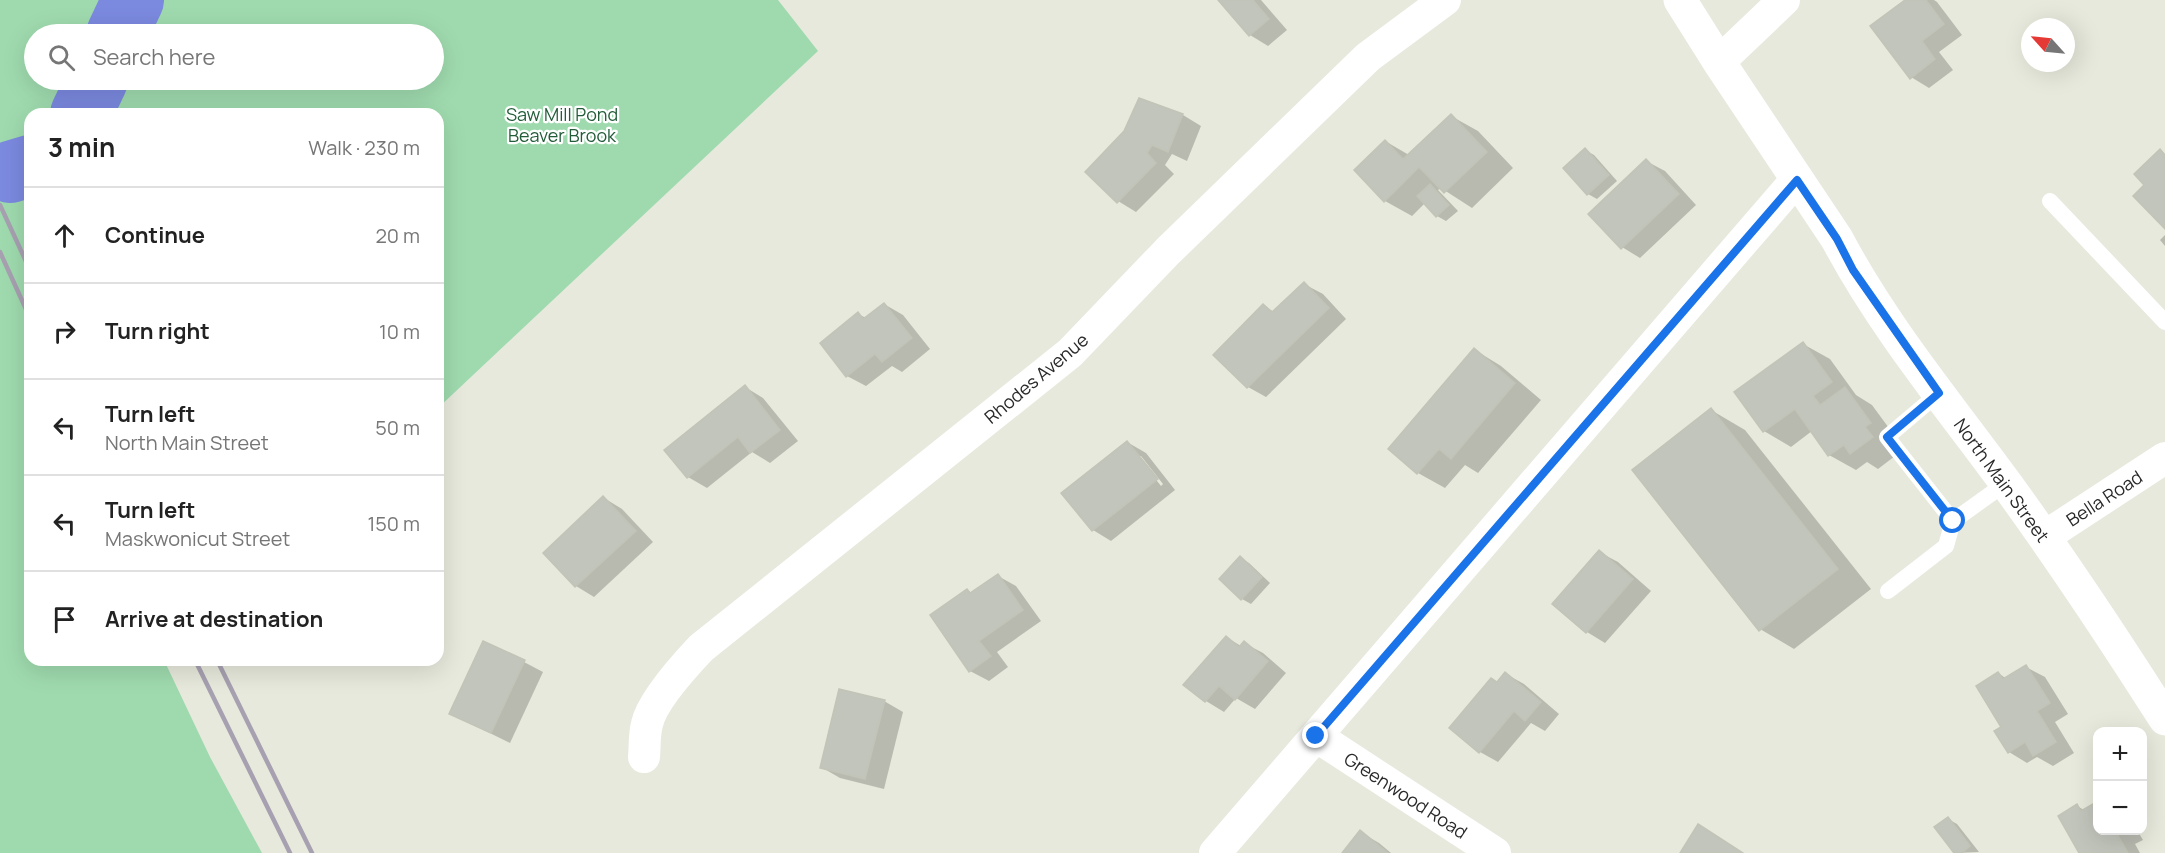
<!DOCTYPE html>
<html lang="en">
<head>
<meta charset="utf-8">
<style>
	:root { --surface:#fff; --page:#f2f2f2; --text:#222; --muted:#767676; --line:#e0e0e0 }
	body { margin:0; font-family:Manrope,sans-serif; background:var(--page); color:var(--text) }
	.controls { position:absolute; right:18px; bottom:18px; display:grid; overflow:hidden; border-radius:12px; box-shadow:0 6px 24px #0002 }
	.controls button { width:54px; height:54px; display:grid; place-items:center; padding:0; border:0; border-bottom:2px solid var(--line); background:var(--surface); color:var(--text); font:30px sans-serif }
	.compass { position:absolute; left:2021px; top:18px; width:54px; height:54px; border-radius:50%; background:var(--surface); box-shadow:0 6px 24px #0002; rotate:297deg }
	.stop { position:absolute; width:18px; height:18px; margin:-14px; border:4px solid #1a73e8; border-radius:50%; background:#fff }
	.stop.end { background:#1a73e8; border-color:#fff; box-shadow:0 2px 6px #0008 }
	.list { margin:0; padding:0; list-style:none }
	h2 { display:flex; justify-content:space-between; align-items:center; height:78px; margin:0; padding:0 24px; font-size:26px }
	h2 small { font-size:20px; font-weight:400; color:var(--muted) }
	.list li { display:grid; grid-template-columns:39px 1fr auto; gap:18px; align-items:center; box-sizing:border-box; height:96px; padding:0 24px; border-top:2px solid var(--line) }
	.list b { display:block; font-size:22px; white-space:nowrap }
	.list p { margin:0; font-size:20px; white-space:nowrap; color:var(--muted) }
	.list em { font-size:20px; font-style:normal; color:var(--muted) }
	.icon { flex:none; width:33px; height:33px; fill:none; stroke:currentColor; stroke-width:2; stroke-linecap:round; stroke-linejoin:round }
	.map { position:relative; flex:none; width:2165px; height:853px; overflow:hidden }
	.search { position:absolute; background:var(--surface); box-shadow:0 6px 24px #0002; left:24px; top:24px; width:420px; height:66px; display:flex; align-items:center; gap:15px; box-sizing:border-box; padding:0 21px; border-radius:33px; color:var(--muted); font-size:22px }
	.panel { position:absolute; background:var(--surface); box-shadow:0 6px 24px #0002; left:24px; top:108px; width:420px; height:558px; border-radius:18px }
	.map>svg:first-child { display:block }
	.green { fill:#9fdaae; fill-rule:evenodd }
	.shadow { fill:#0003; fill-rule:evenodd }
	.lines { fill:none; stroke-linecap:round; stroke-linejoin:round }
	.river { stroke:#7b89df; stroke-width:62 }
	.building { fill:#c2c5bc; stroke:#c1c4b6; stroke-width:1.5 }
	.service { stroke:#fff; stroke-width:16 }
	.minor { stroke:#fff; stroke-width:32 }
	.secondary { stroke:#fff; stroke-width:33 }
	.rail { stroke:#a7a0b1; stroke-width:4.5 }
	.route { stroke:#1a73e8; stroke-width:8 }
	.labels { text-anchor:middle; dominant-baseline:central; stroke-width:4.5; stroke-linejoin:round; paint-order:stroke }
	.park-label { font-size:18px; fill:#225c39; stroke:#fff }
	.street-label { font-size:18px; fill:#292929; stroke:#fff }
</style>
</head>
<body>
<div class="map">
<svg width="2165" height="853" viewBox="0 0 2165 853">
	<rect width="100%" height="100%" fill="#e7e9dc"/>
	<path class="green" d="M0,0h778l40,51 -380,357v-294h-408v546h134l46,97 52,96h-262zM34,34h400v46h-400z"/>
	<g class="shadow">
		<polygon points="1220,0 1261,0 1287,30 1268,46 1250,35"/>
		<polygon points="1907,0 1934,0 1937,2 1962,35 1939,52 1953,70 1929,88 1911,77"/>
		<polygon points="1140,99 1183,115 1201,126 1187,161 1172,154 1165,165 1174,174 1136,212 1118,201"/>
		<polygon points="1451,116 1478,131 1513,168 1472,208 1441,188 1438,190 1458,211 1446,221 1437,216 1425,203 1412,216 1385,201 1385,141 1409,155"/>
		<polygon points="1585,150 1594,155 1617,181 1597,199 1588,194"/>
		<polygon points="1646,161 1665,171 1696,205 1640,258 1622,247"/>
		<polygon points="2165,235 2165,246 2160,240"/>
		<polygon points="1304,284 1323,294 1346,319 1266,397 1248,387 1264,306 1274,312"/>
		<polygon points="884,304 903,315 930,349 902,372 892,366 866,386 847,376 858,314 866,318"/>
		<polygon points="1803,344 1830,359 1856,395 1872,405 1897,439 1899,453 1878,469 1867,462 1856,470 1829,455 1812,431 1791,447 1764,431"/>
		<polygon points="1475,350 1501,366 1541,400 1478,473 1465,465 1445,488 1418,473"/>
		<polygon points="745,387 763,398 798,441 770,463 752,452 707,488 688,477"/>
		<polygon points="1711,410 1745,430 1871,589 1794,649 1760,629"/>
		<path d="M1127,442l19,11 29,37 -64,51 -18,-11zM1137,456h4l22,28 -2,2z"/>
		<polygon points="604,498 622,509 653,542 594,597 576,586"/>
		<polygon points="1599,552 1618,562 1651,591 1605,643 1587,632 1554,604"/>
		<polygon points="1240,558 1249,563 1270,583 1251,604 1242,599"/>
		<polygon points="998,576 1016,586 1041,621 997,652 1008,667 989,681 970,671 967,590 972,593"/>
		<polygon points="1226,637 1241,646 1244,643 1263,653 1286,673 1255,709 1236,698 1224,712 1206,701"/>
		<polygon points="524,662 543,672 510,743 451,714"/>
		<polygon points="2026,667 2045,677 2068,714 2055,722 2074,753 2053,766 2037,757 2027,763 2009,752 2003,727 1998,673 2007,679"/>
		<polygon points="1506,674 1524,684 1559,714 1545,731 1531,723 1498,762 1480,752 1498,683"/>
		<polygon points="884,701 903,712 884,789 840,778 821,767"/>
		<polygon points="2077,806 2084,810 2098,830 2137,830 2143,840 2135,844 2140,853 2081,853"/>
		<polygon points="1948,819 1957,824 1979,852 1956,853"/>
		<polygon points="1360,832 1379,843 1391,853 1343,853"/>
	</g>
	<g class="lines">
		<g class="river">
			<polyline points="117,34 133,0"/>
			<polyline points="81,114 97,80"/>
			<polyline points="10,172 30,166"/>
		</g>
	</g>
	<g class="building">
		<polygon points="1218,0 1253,0 1269,19 1249,36"/>
		<polygon points="1905,0 1926,0 1944,24 1922,41 1935,59 1910,79 1870,26"/>
		<polygon points="1139,98 1183,114 1168,152 1152,145 1147,153 1156,163 1117,203 1085,172 1124,131"/>
		<polygon points="1451,114 1487,152 1444,193 1419,167 1384,202 1354,170 1385,140 1403,159"/>
		<polygon points="1585,148 1609,175 1587,195 1563,168"/>
		<polygon points="2160,149 2165,155 2165,229 2133,196 2144,185 2134,174"/>
		<polygon points="1646,159 1679,194 1621,249 1588,214"/>
		<polygon points="1430,184 1449,205 1436,217 1417,196"/>
		<polygon points="1304,282 1329,308 1247,388 1213,355 1263,304 1272,312"/>
		<polygon points="884,303 912,338 882,362 875,354 846,377 820,343 858,312 863,319"/>
		<polygon points="1803,342 1832,382 1813,396 1820,405 1845,387 1871,423 1865,427 1873,437 1850,454 1844,445 1828,456 1795,409 1763,432 1734,392"/>
		<polygon points="1474,348 1515,383 1451,459 1439,449 1417,474 1388,449"/>
		<polygon points="745,385 780,430 750,453 738,437 687,478 664,450"/>
		<polygon points="1711,408 1838,569 1759,631 1632,470"/>
		<polygon points="1127,441 1158,479 1092,531 1061,493"/>
		<polygon points="603,496 636,531 575,587 543,553"/>
		<polygon points="1599,550 1633,579 1586,633 1552,604"/>
		<polygon points="1240,556 1262,577 1241,600 1219,579"/>
		<polygon points="998,574 1023,610 979,641 991,656 969,672 930,615 967,589 970,593"/>
		<polygon points="1226,636 1239,647 1244,641 1268,661 1235,700 1219,686 1205,702 1183,685"/>
		<polygon points="483,641 525,660 491,733 449,714"/>
		<polygon points="2026,665 2050,703 2037,711 2056,742 2033,756 2025,742 2008,753 1994,731 2001,727 1976,686 1998,672 2003,679"/>
		<polygon points="1505,672 1541,702 1525,721 1514,711 1479,753 1449,728 1491,678 1497,682"/>
		<polygon points="839,689 885,700 865,779 820,768"/>
		<polygon points="2098,801 2098,830 2123,830 2117,834 2128,853 2079,853 2058,816 2077,804 2081,811"/>
		<polygon points="1948,817 1970,846 1962,853 1954,853 1934,827"/>
		<polygon points="1698,824 1743,853 1680,853"/>
		<polygon points="1360,830 1388,853 1342,853"/>
	</g>
	<g class="lines">
		<g class="service">
			<polyline points="2050,201 2165,322"/>
			<polyline points="1939,393 1887,437 1953,521 2006,483"/>
			<polyline points="1888,591 1946,546 1953,521"/>
		</g>
		<g class="minor">
			<polyline points="1719,62 1784,0"/>
			<polyline points="2044,537 2165,458"/>
			<polyline points="1316,736 1495,853"/>
			<path d="M644,757c1,-10 0,-22 3,-33 5,-23 37,-58 54,-76l369,-295 98,-102 200,-194 77,-57"/>
			<polyline points="1215,853 1797,179"/>
		</g>
		<path class="secondary" d="M1680,0l39,62 118,177c46,87 110,164 168,243 56,77 109,157 160,237"/>
		<g class="rail">
			<polyline points="0,205 30,270"/>
			<polyline points="0,252 30,318"/>
			<polyline points="195,660 290,853"/>
			<polyline points="217,660 312,853"/>
		</g>
	</g>
	<g class="lines">
		<polyline class="route" points="1316,736 1797,180 1837,239 1853,270 1939,393 1887,437 1953,521"/>
	</g>
	<g class="labels">
		<g class="park-label">
			<text x="562" y="114">Saw Mill Pond<tspan x="562" dy="21">Beaver Brook</tspan></text>
		</g>
		<g class="street-label">
			<text transform="translate(1036 378) rotate(-40)">Rhodes Avenue</text>
			<text transform="translate(2002 480) rotate(54)">North Main Street</text>
			<text transform="translate(2104 498) rotate(-33)">Bella Road</text>
			<text transform="translate(1406 795) rotate(33)">Greenwood Road</text>
		</g>
	</g>
</svg>
<div class="controls">
<button>+</button>
<button>−</button>
</div>
<svg class="compass" viewBox="-18 -18 36 36"><path d="M0-13l5 13h-10z" fill="#e53935"/><path d="M0 13l5-13h-10z" fill="#767676"/></svg>
<div class="stop" style="left:1953px;top:521px"></div>
<div class="stop end" style="left:1316px;top:736px"></div>
<div class="search"><svg class="icon" aria-label="search" viewBox="0 0 24 24"><circle cx="10" cy="10" r="6"/><path d="M15 15l6 6"/></svg>Search here</div>
<section class="panel">
<h2>3 min<small>Walk · 230 m</small></h2>
<ul class="list">
<li><svg class="icon" aria-label="ahead" viewBox="0 0 24 24"><path d="M12 20V5M6 11l6-6 6 6"/></svg><div><b>Continue</b></div><em>20 m</em></li>
<li><svg class="icon" aria-label="right" viewBox="0 0 24 24"><path d="M7 20v-9h11M14 6l5 5-5 5"/></svg><div><b>Turn right</b></div><em>10 m</em></li>
<li><svg class="icon" aria-label="left" viewBox="0 0 24 24"><path d="M17 20v-9H6M10 6l-5 5 5 5"/></svg><div><b>Turn left</b><p>North Main Street</p></div><em>50 m</em></li>
<li><svg class="icon" aria-label="left" viewBox="0 0 24 24"><path d="M17 20v-9H6M10 6l-5 5 5 5"/></svg><div><b>Turn left</b><p>Maskwonicut Street</p></div><em>150 m</em></li>
<li><svg class="icon" aria-label="arrive" viewBox="0 0 24 24"><path d="M6 21V4h12l-3 4 3 4H6"/></svg><div><b>Arrive at destination</b></div></li>
</ul>
</section>
</div>
</body>
</html>
